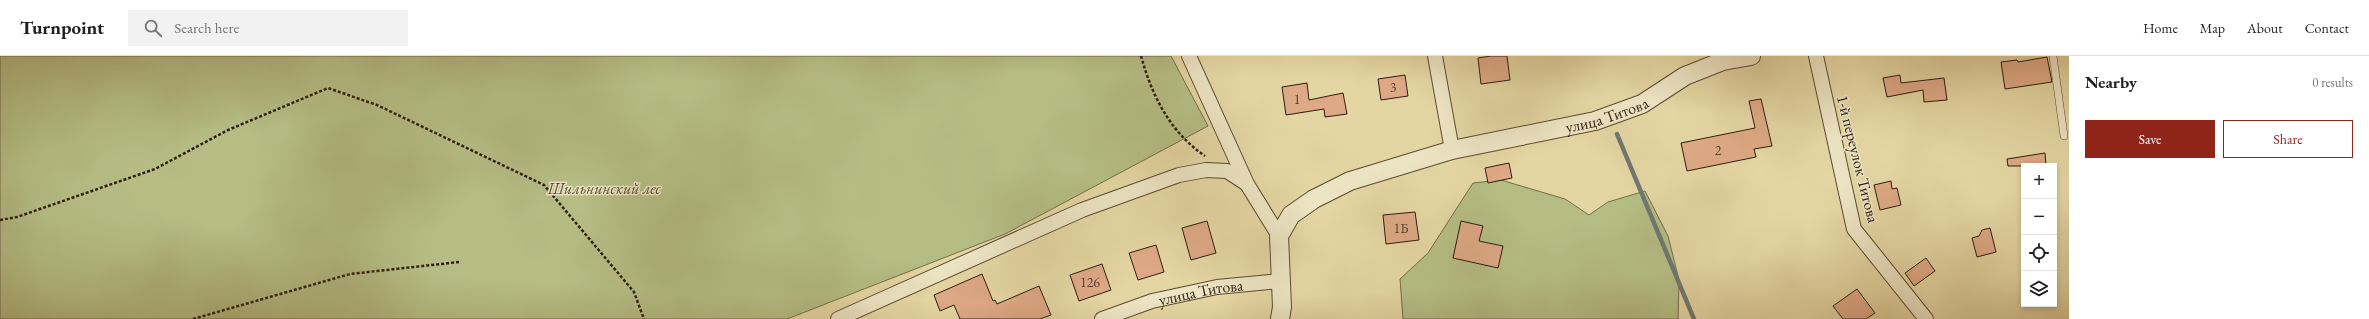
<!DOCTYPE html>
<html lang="en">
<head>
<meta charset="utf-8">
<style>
	:root { --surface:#fff; --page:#f2f2f2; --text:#202124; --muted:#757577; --line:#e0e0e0; --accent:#8f2418 }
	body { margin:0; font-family:"EB Garamond",serif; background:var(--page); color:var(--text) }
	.controls { position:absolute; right:12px; bottom:12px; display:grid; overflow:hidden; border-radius:0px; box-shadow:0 2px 6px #0003 }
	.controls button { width:36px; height:36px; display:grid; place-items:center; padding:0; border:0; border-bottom:1px solid var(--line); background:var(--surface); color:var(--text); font:20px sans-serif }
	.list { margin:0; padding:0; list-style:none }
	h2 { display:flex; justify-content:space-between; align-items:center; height:52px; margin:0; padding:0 16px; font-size:17px }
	h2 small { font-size:13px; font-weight:400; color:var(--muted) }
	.actions { display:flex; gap:8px; padding:12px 16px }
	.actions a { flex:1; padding:9px 0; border:1px solid var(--accent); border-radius:0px; text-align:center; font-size:14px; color:var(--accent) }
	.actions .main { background:var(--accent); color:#fff }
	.icon { flex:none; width:22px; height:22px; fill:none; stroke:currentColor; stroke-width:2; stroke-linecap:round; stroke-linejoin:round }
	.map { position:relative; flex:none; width:2069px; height:263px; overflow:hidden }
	header { display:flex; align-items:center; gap:24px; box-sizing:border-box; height:56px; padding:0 20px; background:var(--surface); border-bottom:1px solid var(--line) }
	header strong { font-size:19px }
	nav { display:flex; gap:22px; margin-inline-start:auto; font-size:14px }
	.search { width:280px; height:36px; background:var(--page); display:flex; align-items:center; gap:10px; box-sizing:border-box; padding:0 14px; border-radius:0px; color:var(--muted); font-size:15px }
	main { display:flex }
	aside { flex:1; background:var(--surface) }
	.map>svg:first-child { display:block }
	.green { fill:#b5bd85; stroke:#726d4a }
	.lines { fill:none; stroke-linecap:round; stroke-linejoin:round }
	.stream { stroke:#707971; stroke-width:4.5 }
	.building { fill:#dea986; stroke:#2e1d0e }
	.service-casing { stroke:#5c4b33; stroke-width:8 }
	.minor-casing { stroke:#5c4b33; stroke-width:16 }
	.tertiary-casing { stroke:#5c4b33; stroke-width:20 }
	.path { stroke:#2e1d0e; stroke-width:2.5; stroke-dasharray:3 2; stroke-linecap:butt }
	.service { stroke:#ede4c3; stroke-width:7 }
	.minor { stroke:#ede4c3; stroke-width:14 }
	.tertiary { stroke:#ede4c3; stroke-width:18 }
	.labels { text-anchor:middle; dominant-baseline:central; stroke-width:3; stroke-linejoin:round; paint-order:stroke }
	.number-label { font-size:14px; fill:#5a402c }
	.street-label { font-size:16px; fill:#2e1d0e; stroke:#ede4c3 }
	.park-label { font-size:16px; font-style:italic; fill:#564d32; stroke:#ede4c3 }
</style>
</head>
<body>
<header>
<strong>Turnpoint</strong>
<div class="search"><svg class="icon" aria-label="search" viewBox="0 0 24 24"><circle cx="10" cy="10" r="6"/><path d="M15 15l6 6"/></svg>Search here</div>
<nav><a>Home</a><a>Map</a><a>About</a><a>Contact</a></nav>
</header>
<main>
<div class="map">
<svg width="2069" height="263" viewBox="0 0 2069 263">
	<rect width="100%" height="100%" fill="#e4d6a3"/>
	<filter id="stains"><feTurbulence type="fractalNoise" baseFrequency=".005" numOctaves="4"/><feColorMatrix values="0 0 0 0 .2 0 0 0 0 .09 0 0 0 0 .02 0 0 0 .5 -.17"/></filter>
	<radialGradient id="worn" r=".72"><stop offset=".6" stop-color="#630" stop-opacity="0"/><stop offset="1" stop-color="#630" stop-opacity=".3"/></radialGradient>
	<g class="green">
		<polygon points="0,0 1171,0 1208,70 1005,178 787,263 0,263"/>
		<polygon points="1501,124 1565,143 1589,159 1608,146 1645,135 1668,180 1679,224 1678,263 1403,263 1400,223 1428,197 1473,127"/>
	</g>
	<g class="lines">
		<polyline class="stream" points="1617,78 1694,263"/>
	</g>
	<g class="building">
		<polygon points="1491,0 1507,0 1510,24 1481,28 1478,2"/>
		<polygon points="2047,1 2052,26 2005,33 2001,6 2017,4 2018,6"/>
		<polygon points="1405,19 1408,40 1381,44 1378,23"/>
		<polygon points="1900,19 1901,27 1944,22 1947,44 1924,46 1923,34 1887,41 1883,22"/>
		<polygon points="1307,27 1309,44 1343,37 1347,58 1325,61 1324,53 1286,59 1282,31"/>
		<polygon points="1761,43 1772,90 1754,93 1756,101 1687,115 1681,87 1755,72 1749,45"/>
		<polygon points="2045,97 2046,110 2008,110 2007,103"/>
		<polygon points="1509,107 1512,122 1488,127 1485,112"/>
		<polygon points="1891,125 1892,133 1897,132 1901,149 1880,154 1874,129"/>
		<polygon points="1415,156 1419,184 1386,188 1383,159"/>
		<polygon points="1207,165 1216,197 1191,204 1182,172"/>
		<polygon points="1461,165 1483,170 1479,185 1503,190 1498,212 1453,202"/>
		<polygon points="1990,172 1996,196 1977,201 1972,182 1979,180 1982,174"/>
		<polygon points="1156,189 1164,216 1138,224 1129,197"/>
		<polygon points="1926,202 1935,215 1914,230 1905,217"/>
		<polygon points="1102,208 1111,234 1079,245 1070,219"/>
		<polygon points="982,218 993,245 995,244 997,248 1039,230 1051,259 1040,263 960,263 954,249 940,255 934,239"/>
		<polygon points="1857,233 1875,257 1866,263 1843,263 1833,250"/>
	</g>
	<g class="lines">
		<g class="service-casing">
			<polyline id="service" points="2053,0 2064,80"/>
		</g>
		<g class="minor-casing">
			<g id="minor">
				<polyline points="1189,0 1247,128 1279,180"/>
				<polyline points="1435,0 1452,94"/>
				<polyline points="1816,0 1854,173 1926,263"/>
				<polyline points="838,263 1082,154 1179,119 1206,114 1227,115 1247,128"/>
				<path id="s1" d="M1102,263l50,-18 65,-14 63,-6"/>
			</g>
		</g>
		<g class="tertiary-casing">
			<g id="tertiary">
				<path id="s2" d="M1280,263l2,-12 -3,-71 12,-21 23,-16 36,-18 102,-31 143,-29 47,-17 43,-28 38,-15 28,-5"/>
			</g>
		</g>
		<g class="path">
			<path d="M1141,0c11,40 29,76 64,100"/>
			<polyline points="0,164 17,161 155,113 228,74 328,32 377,49 544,129 634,236 644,263"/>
			<polyline points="193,263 350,218 459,206"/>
		</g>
		<use href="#service" class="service"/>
		<use href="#minor" class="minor"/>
		<use href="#tertiary" class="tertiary"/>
	</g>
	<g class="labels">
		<g class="number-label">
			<text x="1393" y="31">3</text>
			<text x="1297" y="43">1</text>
			<text x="1718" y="94">2</text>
			<text x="1401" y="172">1Б</text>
			<text x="1090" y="226">126</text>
		</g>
		<g class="street-label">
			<text stroke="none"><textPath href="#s2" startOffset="441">улица Титова</textPath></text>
			<text transform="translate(1858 103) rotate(76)">1-й переулок Титова</text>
			<text stroke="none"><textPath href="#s1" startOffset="103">улица Титова</textPath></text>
		</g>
		<g class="park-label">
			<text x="604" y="132">Шильнинский лес</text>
		</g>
	</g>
	<rect width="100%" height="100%" filter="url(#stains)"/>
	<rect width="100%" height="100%" fill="url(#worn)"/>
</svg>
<div class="controls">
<button>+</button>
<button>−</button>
<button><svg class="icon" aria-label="locate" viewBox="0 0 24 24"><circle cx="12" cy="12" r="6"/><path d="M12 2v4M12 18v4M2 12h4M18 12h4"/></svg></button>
<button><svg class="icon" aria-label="layers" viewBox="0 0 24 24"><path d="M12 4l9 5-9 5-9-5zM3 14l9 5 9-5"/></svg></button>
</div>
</div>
<aside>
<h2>Nearby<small>0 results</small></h2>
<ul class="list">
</ul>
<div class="actions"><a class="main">Save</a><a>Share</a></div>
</aside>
</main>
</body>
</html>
